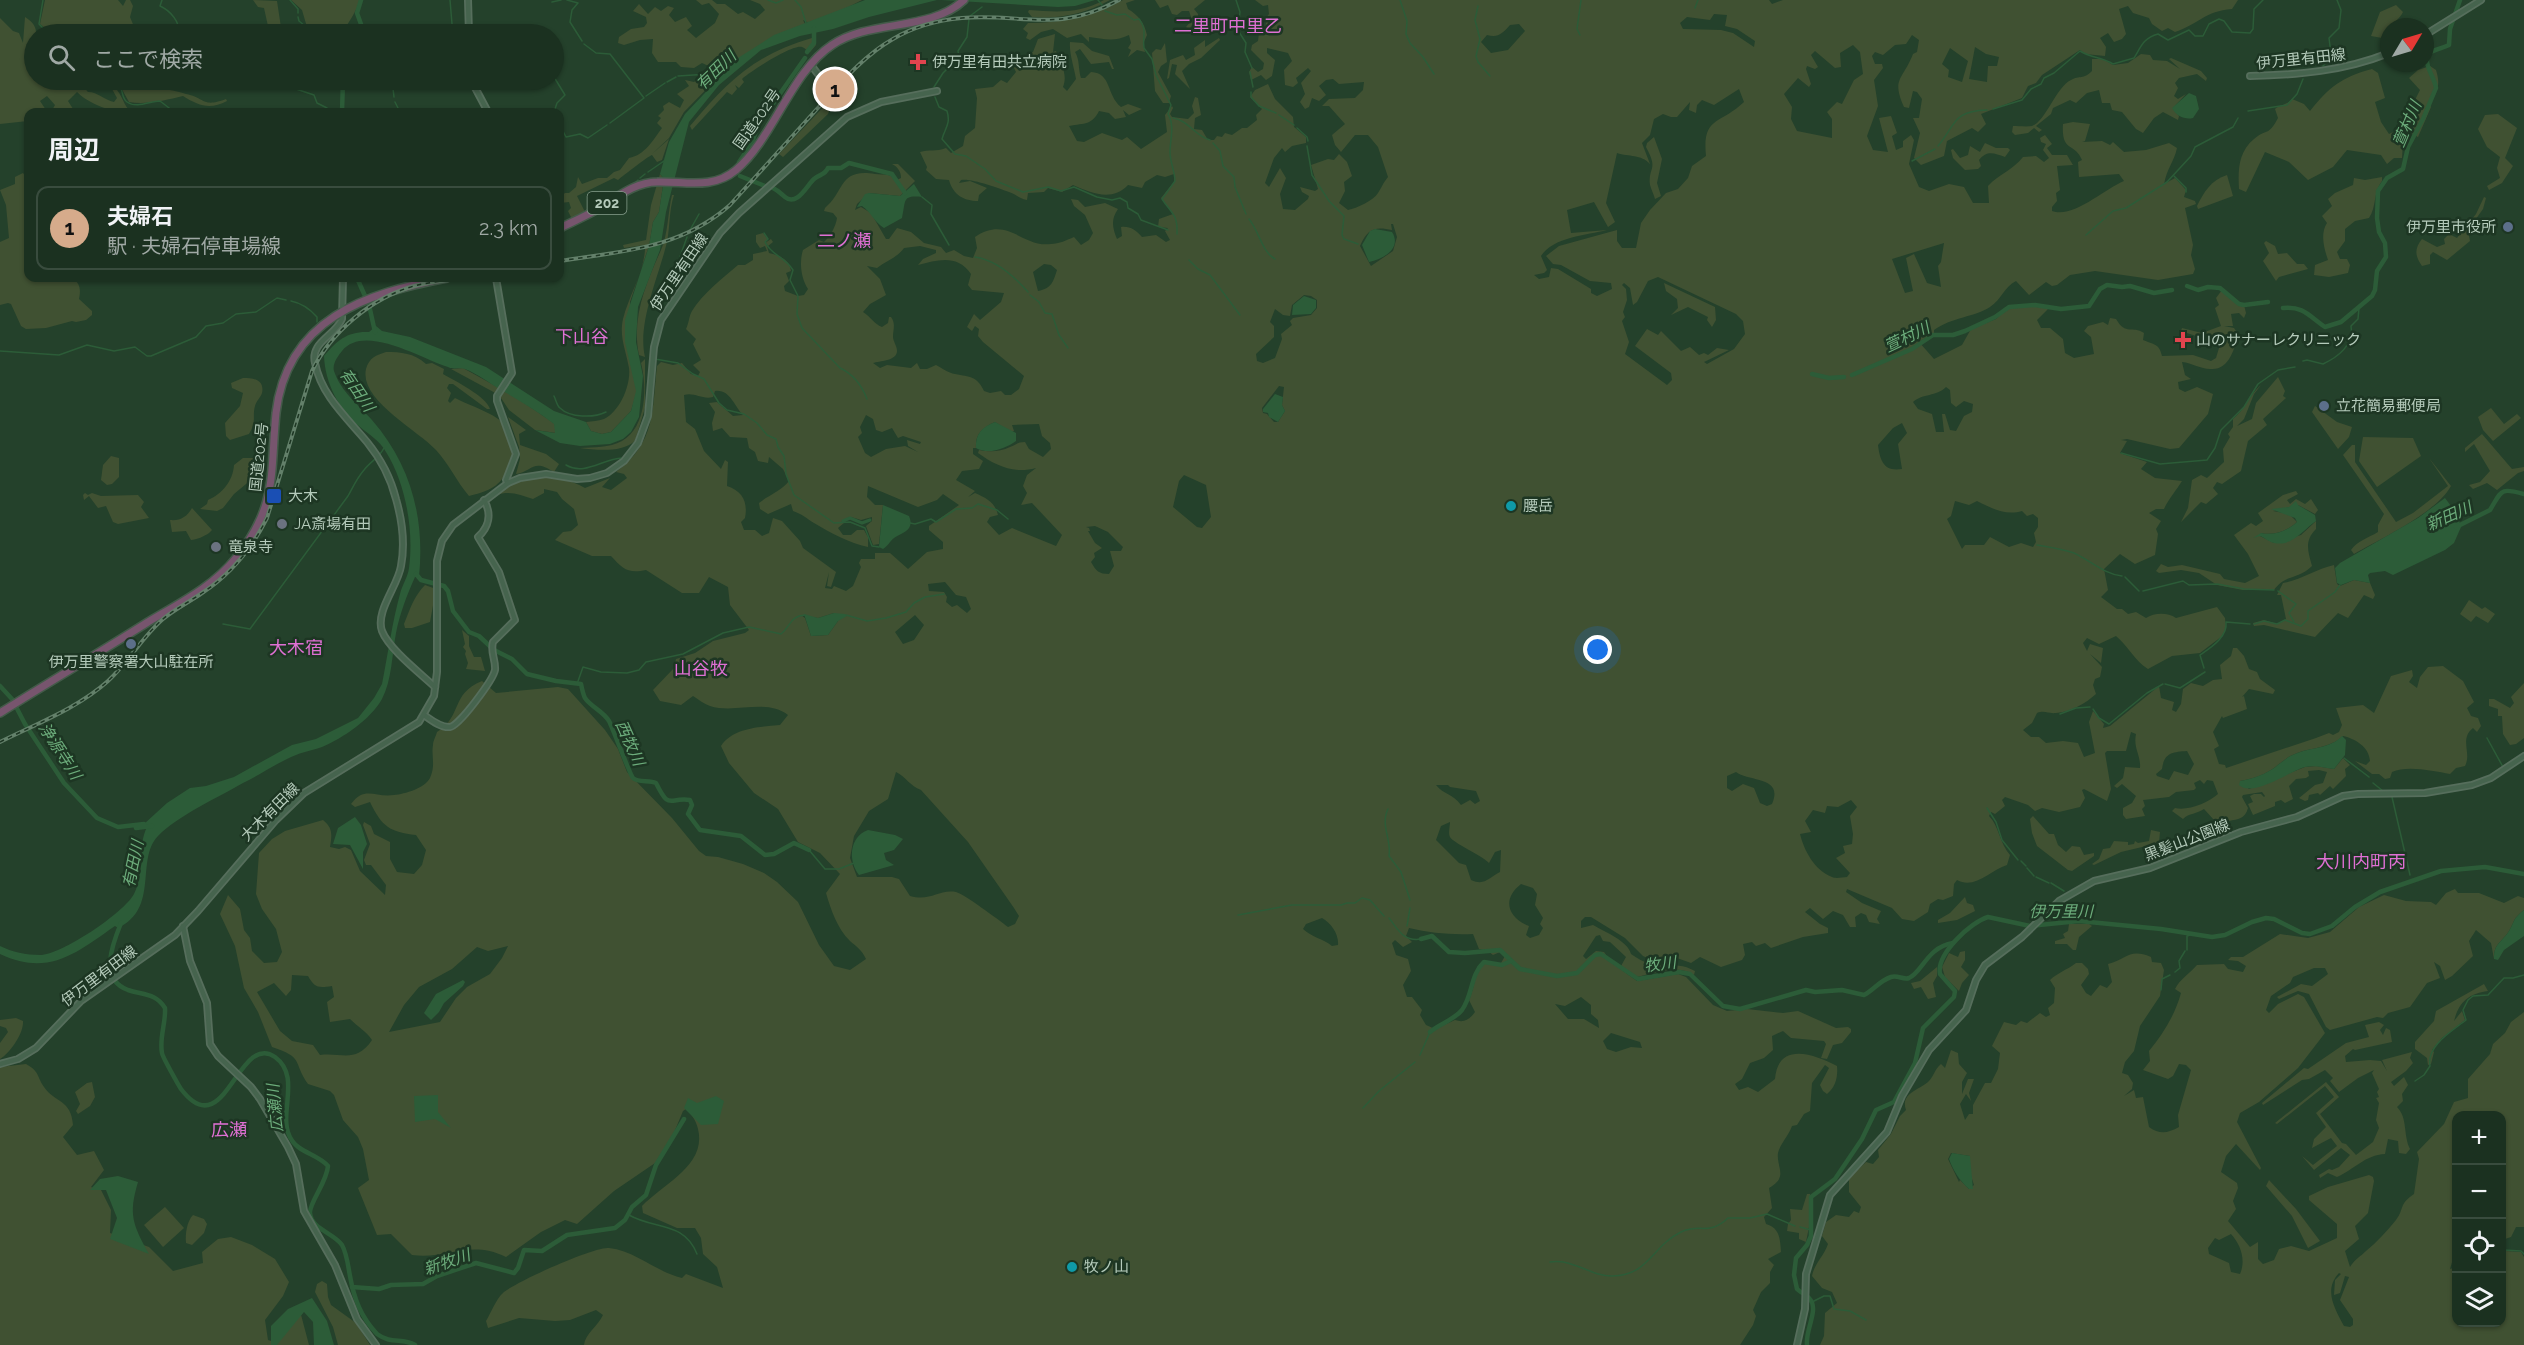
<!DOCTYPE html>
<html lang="ja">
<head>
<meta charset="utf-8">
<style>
	:root { --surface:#1b3120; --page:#283d2d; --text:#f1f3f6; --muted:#a0a9a5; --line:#394c3e; --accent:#d6ab8b }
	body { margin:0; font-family:Raleway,"Noto Sans JP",sans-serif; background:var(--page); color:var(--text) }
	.controls { position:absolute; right:18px; bottom:18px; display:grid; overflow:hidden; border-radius:12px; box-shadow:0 2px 4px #0004 }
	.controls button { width:54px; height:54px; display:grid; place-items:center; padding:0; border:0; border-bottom:2px solid var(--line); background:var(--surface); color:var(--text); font:30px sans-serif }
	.compass { position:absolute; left:2380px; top:18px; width:54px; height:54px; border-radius:50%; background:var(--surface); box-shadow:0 2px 4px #0004; rotate:52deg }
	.you { position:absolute; left:1598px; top:650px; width:21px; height:21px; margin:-15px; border:4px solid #fff; border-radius:50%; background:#1a73e8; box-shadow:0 0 0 9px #1a73e833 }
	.badge { display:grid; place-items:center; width:39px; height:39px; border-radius:50%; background:var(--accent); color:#111; font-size:20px; font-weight:700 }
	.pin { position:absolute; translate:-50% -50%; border:3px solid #fff; box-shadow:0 2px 6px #0006 }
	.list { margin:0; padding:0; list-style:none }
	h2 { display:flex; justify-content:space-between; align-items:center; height:78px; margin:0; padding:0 24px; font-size:26px }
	h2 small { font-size:20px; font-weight:400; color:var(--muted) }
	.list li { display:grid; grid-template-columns:39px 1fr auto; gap:18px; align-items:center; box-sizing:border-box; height:84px; margin:0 12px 12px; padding:0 12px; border:2px solid var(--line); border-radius:12px }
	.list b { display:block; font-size:22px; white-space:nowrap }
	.list p { margin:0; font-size:20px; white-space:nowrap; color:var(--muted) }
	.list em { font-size:20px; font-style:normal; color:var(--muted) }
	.icon { flex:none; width:33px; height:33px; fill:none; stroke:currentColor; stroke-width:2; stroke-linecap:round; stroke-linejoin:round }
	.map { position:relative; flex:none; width:2524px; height:1345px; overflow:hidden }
	.search { position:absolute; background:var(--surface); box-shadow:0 2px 4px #0004; left:24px; top:24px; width:540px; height:66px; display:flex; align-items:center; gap:15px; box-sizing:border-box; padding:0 21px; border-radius:33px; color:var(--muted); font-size:22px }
	.panel { position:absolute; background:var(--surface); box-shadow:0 2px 4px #0004; left:24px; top:108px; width:540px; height:174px; border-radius:12px }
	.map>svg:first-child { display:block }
	.green { fill:#405132; fill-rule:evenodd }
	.water { fill:#2c5c38 }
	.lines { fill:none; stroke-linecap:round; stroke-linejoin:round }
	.stream { stroke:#2c5c38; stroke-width:1.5 }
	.canal { stroke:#2c5c38; stroke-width:3 }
	.river { stroke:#2c5c38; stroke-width:4.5 }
	.secondary-casing { stroke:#566e5c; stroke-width:8 }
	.highway-casing { stroke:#435b49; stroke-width:10 }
	.secondary { stroke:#46644e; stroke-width:4.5 }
	.highway { stroke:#77556e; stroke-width:7 }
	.rail-casing { stroke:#63806a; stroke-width:4 }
	.rail { stroke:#1d3623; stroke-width:1.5; stroke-dasharray:4.5; stroke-linecap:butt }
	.health-dot { fill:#e0444e; stroke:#1d3623; stroke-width:2 }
	.service-dot { fill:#5c6f8a; stroke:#1d3623; stroke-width:2 }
	.transit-dot { fill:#1a4fb4; stroke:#1d3623; stroke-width:2 }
	.culture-dot { fill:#0f9aa8; stroke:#1d3623; stroke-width:2 }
	.worship-dot { fill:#6b7280; stroke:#1d3623; stroke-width:2 }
	.labels { text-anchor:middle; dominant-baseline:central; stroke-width:5; stroke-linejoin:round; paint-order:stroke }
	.shield { fill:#1d3623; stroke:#879e8d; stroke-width:1.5 }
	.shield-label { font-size:14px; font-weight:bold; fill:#b5cbbb }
	.street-label { font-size:15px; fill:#b5cbbb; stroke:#1d3623 }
	.poi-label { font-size:15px; fill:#b5cbbb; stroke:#1d3623; text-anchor:start }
	.water-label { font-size:16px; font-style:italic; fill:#6cac7b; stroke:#1d3623 }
	.quarter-label { font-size:18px; fill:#df70d4; stroke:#1d3623 }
</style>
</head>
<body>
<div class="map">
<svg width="2524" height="1345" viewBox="0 0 2524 1345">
	<rect width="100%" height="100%" fill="#24412b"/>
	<g class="green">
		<polygon points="45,0 118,0 123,6 126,0 130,0 133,6 130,17 137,34 64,34 61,30 50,32 40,24"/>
		<polygon points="253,0 277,1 282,34 275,34 273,26 268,26 264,8 258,7"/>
		<path d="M291,0h69c-4,13 -12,22 -18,34h-33l-7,-24z"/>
		<path d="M696,0h16l5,4h8l13,10 5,-2 12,7 10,-9 -5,-6 -10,-4h112l-37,19 -16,4 -6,-3 2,4 -31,12 -44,29 -46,47 -15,26 -17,16 17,-15 -7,21 -5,2 -5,-7c-5,2 -28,20 -34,25l-4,-2 -37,18 8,16 -13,7 -4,-8 3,-3 -2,-6 -9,1v-6l5,-4h4l7,-6 2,-10 4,7 16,-6h9l7,-6 6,-2 9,-12c16,-3 24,-18 33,-30l-5,-5 4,-5 -3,-2 6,-6 -1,-4 6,-4 11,6 4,-8 -7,-6 12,-8 -4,-6 9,2 19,-14 -11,-5 -8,5 -13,-1 -5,-5h-18l-6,-9 1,-14 -13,1 -16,5 -6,-2 1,-6 12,-8 13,-2 3,-4 -1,-6 -13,-6 6,-7 9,10 7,-7 6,4 7,-5 6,2 -5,7 6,7 11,-5 6,9 -5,4 9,8 19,-15 4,-9 -10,-11 -7,2z"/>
		<path d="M1104,0h6c-25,14 -50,19 -78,17l-4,-5 1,-2c27,2 51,4 75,-10z"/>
		<path d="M1123,0h12l-9,3 2,6c11,7 16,13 19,26l-4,9 2,8 -8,-2 -9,7 3,-7 -3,-2 3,-5 -2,-8c-14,7 -25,4 -40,2v5l-8,-8 -14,4 -14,-9 -12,3 -11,8 -4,-2 2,-5 -5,-4 5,-6c34,0 64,-7 95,-23z"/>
		<polygon points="1155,0 1205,0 1194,9 1198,14 1198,23 1192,25 1189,30 1186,27 1192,20 1189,11 1182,11 1177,15 1172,14 1168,5 1160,8"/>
		<path d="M1255,0h514l3,4 11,-4h455l-6,9c-27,2 -33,15 -57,23l-7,-4 -6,3 -10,-7 -3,-6 -16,-5 -5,-7 -9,3 7,25 -4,5 -8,3 -6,-9 -8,5 6,9 -1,9 -20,-2 -5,-4 -38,25 -6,8 -8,3 -6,12 -41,16 5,10 -8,8 -6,-4 -25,13 -3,15 -23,9 -7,-7 6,-25 -7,-15h6l3,-19 -5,-7 -4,-1 -4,17 -5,-1c-13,-29 -1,-27 9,-53l4,-2 2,-12 -7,-5 -6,9 -11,1 -12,10 -8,-3 -3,4 3,8h7l1,4 -9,12 4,26 -11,30 6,14 15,2 -9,-34 12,-2 6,17 -5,3 4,14 7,-3v-6l8,-6 3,5 -5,24 10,23 10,4 20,-7 15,3 9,16h16l-1,-17c11,-12 25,-16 35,-29l13,-1 8,6 5,-4 -6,-8 3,-6 -5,-2 -1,-4 5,-3 7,9 -5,4 5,7h15l6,10 -16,1 3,24 -4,3 1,8 -5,6v4c21,8 52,-22 72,-30l-5,-7 -40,3 -1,-15 4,-2c-7,-18 -21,-7 -19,-36l10,-2 17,2 -5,17 -3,1 20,-1 8,4 3,-3 11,10 22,-2 23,-7 8,5c-3,14 -10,20 -13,36l11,-6 11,12 -2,7 11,4 1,3 -11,4 8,37 -2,10 4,14 -2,5 -35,6 -63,-9 -25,4 -13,10 -5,1 -6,-4 -17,13 -13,-14c-12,6 -14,18 -26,26 -15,10 -38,10 -56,23v3l-15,9 15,17 28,-14 9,-16 25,-10 13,-12 17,-3 21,3 1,2 -11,11 4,8h9l13,11 2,14 9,5 20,-4 -3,-17 -7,-6 4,-5 15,-4 5,3 2,-7 6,1c10,17 16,6 28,14l-1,7c11,5 16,3 19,16l31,-1 18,6 5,-3 3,-10 -5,-6 -33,-11 1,-3 20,5 19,-7 -6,-18 4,-3 -3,-7 6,-8 8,9 14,6 2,8 -2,5 -5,-5 -8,1 2,12h-9l10,2 4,6c-3,14 -9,37 -28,35 -9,0 -18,-6 -28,-7l3,13 6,4 -13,3 1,7 6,3 12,-5 16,7 -5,20 -29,34 -9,1 -43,-10 -6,1 6,1 -7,12 27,9 -6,7 14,9 27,3c-6,10 -13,17 -18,28h-8l-7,4 12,8 -5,8 2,5 -3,21 -20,9 -15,-10 -16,15 4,21 -7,7 16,12h5l6,5 8,-2 10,6c8,-5 21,-6 30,0l41,-11 8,11 1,11 -5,8 -21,16 -28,3 -24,13c-13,-8 -20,-23 -32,-33l-17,8 -12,-6 -4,5 4,8 3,-7 13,4 -2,15 -11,-9 12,13 -2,10 -5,2 -2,6 3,9c-10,9 -25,18 -40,19 -8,1 -11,-3 -19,0l-5,10 -9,7 8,7h8l7,6 17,-2 15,2 6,14 11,-4 -6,-31 4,-11 11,13 -1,4 7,-2 49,-40 2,12 13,4 -2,8 4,2 5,-8 2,-15 8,-6 12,3 10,-6 9,-1 -2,-14 11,-9 2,-8h4l7,8 5,13 8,3 3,7 15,11 -2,4 -24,-5 -7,8 2,-1 3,13 -24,9 -1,-2 -9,16 6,14 -5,3 5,15 6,1 1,3 90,-30 13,-5 4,2 6,-3 3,-7 -6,-17 27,-3 11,8 17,-37 21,-6 1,6 -4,6 8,6 3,-11 8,-10 15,-1 20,15 11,21 -7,6 4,8 7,2 3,8 -4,6 -4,-4c-14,11 -1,25 -8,38l-9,2 -6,6c-16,-3 -43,-9 -58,-2l-2,6 -5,1 -6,-5h-7l-17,-13 11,4 4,-4c-1,-14 -14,-22 -27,-25 -14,13 -32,11 -48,18 -9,3 -16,11 -24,16 -9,6 -20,9 -31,11l9,8 56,-22 11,-1 18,3 9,-11 7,7 -5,4 1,7 -13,13 -3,-3 -10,9 -2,-2 -9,2 -1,5 -3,1 -6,-3 16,-13 8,-2 4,-11 -8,-2 -11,1 1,5 -3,2 -10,1 -7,7 4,13 -8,4 -4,-3 -6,2v4l-22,9 -5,-11 5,-2 -3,-6 4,-2h7l3,3 1,-1 -3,-4 -19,3 -1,2 6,11c-3,11 -10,11 -19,13 -5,0 -9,5 -13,7l-2,-8 -10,-11c-7,5 -15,4 -21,10l-11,-8 3,-3c13,3 33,-5 43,-14l-5,-13 -6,-1 -3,4 -4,-4 -6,3 2,5 -2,2 -18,2 -7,5 -26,3 2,6 -3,3 3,7 -19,3 -3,-4v-7l9,-5 4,-7 -14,-12 -5,4 -3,-2 9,-8 2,-11 15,1c1,-13 -7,-20 -4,-34l-5,-2 -5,19h-19l-2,2 6,36 -4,12 -23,-12 -2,1 3,8 -5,9 -21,5 -17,-4 -7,3 -7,-6 -23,-8 -3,3 3,6 -10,8 -4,-2 -2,4c10,10 11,28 21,39l-3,10c-17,5 -32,25 -50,15l-3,4 -1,12 -10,4 -5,-1 -8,5 -2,8 -14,9 -12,-2 -10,-11 -45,-19 -1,3 16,11 19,8 -4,8 3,5 -11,-2 -3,-7 -5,-2 -6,4 1,10h-6l-7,-12 -10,-4 -10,8 -13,-11 -5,4 15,12 8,4v5l-25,4 -32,11 -6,-5 -9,3 -4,-4 -9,2 2,11 -3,5 -21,7 -21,-10 -9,6 -14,-5 -25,2 -9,-4 -18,-18 -34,-21h-6l-4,4v7l12,-3c12,7 35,16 38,29 27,20 41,4 64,17l-1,4c-15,-11 -40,-2 -57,2l-16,-11 5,-9 -16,-15 -7,-1 -3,-6 -4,1 -13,20 3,3 10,-8 8,1 8,11 25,18 41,-7 8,3 27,28 14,6 20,-2 36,4 15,-2 38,17 12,-1 3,2v3l-9,11 -9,2 -6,14 -6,-1 5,-14 -2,-3 -33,-3 -8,-7 -11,5 1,14 -9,8 -14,5 -8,16 -7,5 4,6 9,-3 10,5 17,-13c3,-38 39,-25 62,-13 1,10 -1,21 -10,28l-4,-3 -3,-6 9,-17 -4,-3 -13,18 -2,28 -6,3 -7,11 -5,1c-3,9 -12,18 -14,27 -2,14 11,24 -9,35l3,20 -8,9 2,7c14,4 14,15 15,28l-13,7 6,6 -4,7v11l-9,9 -8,18 3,6 -3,9 -13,20h-1156c1,-11 14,-19 19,-30l-7,-5 -26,10 -15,1 -36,-3 -31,10 -2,-7c5,-8 10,-22 17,-28 12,-11 92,-47 106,-45 27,3 47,24 73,30l4,-4 37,14 -6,-21 -14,-13 -2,-16 -6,-10h-18l-34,-15 -1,-7c21,-22 65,-41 56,-77 -2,-8 -6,-15 -12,-20l-3,2 -17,41 -8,9 -44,30 -37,33 -12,-4 -24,12 -35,25c-37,-18 -59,3 -94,-2l-21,-21 -14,1 -19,-47 11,-8 -6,-31 -5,-12 -15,-17 -9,-25 -4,-4 -22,-7c-16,-23 -3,-26 -36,-37l-14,-35 -14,-24 -9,-42 -15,-32 8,-19 12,14 4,21 6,8 2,13 12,12 13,-1 5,-10 -6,-23 -14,-20 -6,-15 3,-41 13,-14 13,-8 38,-11c10,8 9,15 7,27l9,2 6,-2 6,3 9,21 25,24 1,-10 -15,-20h-5l-2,-5 6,-16 -7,-19 1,-3 7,4 3,8 16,8v17l7,13 17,2 8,-9 4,-15 -10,-15c-26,-3 -34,-8 -46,-33l-15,5 -4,-3c14,-19 24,-6 43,-9 11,-1 31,-7 36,-17 6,-13 1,-22 3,-33 0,-4 3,-9 4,-13 26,-16 13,-38 45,-51l14,12 62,-6 10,2 37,41 13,19 9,23 45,46 27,33 7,5 12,1 25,7 21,9 13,9 21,20 21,43 15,21 16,4 16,-11c-4,-9 -9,-12 -16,-18 -13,-13 -19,-31 -24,-48l14,-19 -20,-21 -22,-11 -20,-33 -24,-16 -25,-30 -8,-17c12,-18 38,-19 59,-21l8,-10c-22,-17 -53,-1 -78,-9 -6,-2 -12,-7 -17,-10l-12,9 -21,-4 -7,-11 21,-22 2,-9 19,-6 18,-12 32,-8 4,-3 -19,-25 -2,-18 -19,-10 -10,16h-17l-36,-23c-18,4 -23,-1 -35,-14h-19l-37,-16 8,-8 8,-1 7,-6 -4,-16 -12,-10 -5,-7 -13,-3v4l-11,6c-12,-4 -24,-9 -36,-4v-2c33,-18 52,-24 88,-5l25,-10 -8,9 9,3 16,-12 -3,-4 -8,-2c40,-30 36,-61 41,-106l4,-4 12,3 9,-2 9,11 7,2 2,-4 -7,-7 8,-5 -8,-16 3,-5 -10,-10c3,-6 3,-13 6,-18 10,-17 31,-33 46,-46h7l8,-5v-6l14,-3 -2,-5 -5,2 -4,-6v-7l7,-2 5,6 -3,4 6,-4 2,3 -5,4 -2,-3 3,10c10,2 21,7 22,18l-5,2 3,8 -5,5 1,5 13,5 6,-1 4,-6c-7,-11 -9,-27 -5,-39l16,-10 5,2c6,-5 12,-16 13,-24l-4,-5 -9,-2 1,-3c20,-17 14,-40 50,-34 9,1 14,-1 22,6l4,-2c0,-6 -3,-11 -9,-14h6l17,17 -15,15 -31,-3 -12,11 -2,6 6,-3 10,6 15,26h3l8,-11 14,4 13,11 17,4 5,6 8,-3 10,6 9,2 4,-10 -2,-11c33,-22 47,11 76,7 8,0 16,-4 23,-7l7,8 8,-5 4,-7 -8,-18 -11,-9 -3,-7 7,1 7,7 20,-4 13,6c-7,10 -6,18 -1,30l5,-3 -1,-9c9,-1 15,3 21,10l14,-2 10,7 4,-2 -5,-9 3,-3 -10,-1 1,-8 14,-5 -12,-16 13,-16v-8l-9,3 -8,-2 -12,7 -3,6 -14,-3c-16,17 -37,8 -55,0l-11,7 -14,-4 -4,4 -16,1 -1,7c-8,-1 -11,-6 -18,-8 -11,-4 -38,-14 -48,-12l-2,3 11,-2 17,7 -8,7 -1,6c-14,0 -25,-6 -29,-21l-13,-1 -10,-9 1,-3 -7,-15c9,-3 16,0 26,-4l5,5 12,-7 2,-10 10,-8 2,-30 -2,-9 18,-2 8,-7 6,3 9,-11 -2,-4 14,-15 5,-1 5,-13 17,-5 -2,18 3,-1c5,13 12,23 7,36l4,4 9,-12c-2,-12 -7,-26 -6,-37l13,1 9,8 17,5 5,13h-2l-3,-7 -18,2 -11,-15 -5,3c5,8 3,17 6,26h4l6,-6c21,1 15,23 30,35l7,-3 14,5 -13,6 -6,-5 3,7 -11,2 -6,-6 -10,-2c-7,14 -14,12 -30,15l8,15 7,1 18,-9 20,7 5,-3 14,12 26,-17 -2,-17 7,-9 1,2 -3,6 2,3 16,2 6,-6 -2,-7 3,-9 3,1 3,17 -6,3 -1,11 8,1 6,10h6l3,-4 5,1 3,-4 7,2 10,-7h5l10,-8 -1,-5 6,-6 -12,-12 5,-7 13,-6 7,15 18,18 1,10 12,10v6l-14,3 -7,6 -3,-4 -8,10 -9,25 4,4 11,-19 6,10 -6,16 3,15 12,1 13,-11 1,-3 -7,-4 -2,-5 15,4 3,-2 -7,-24 17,-6 6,1 5,-6 8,8 5,14 -8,6 1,9 -6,12 9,7c9,-2 25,-9 30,-17 4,-6 5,-10 10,-16l-10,-30 -10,-12h-13l-14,17 -6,-7 -3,-10 13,-11 -16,-18h-7l7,-7 26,-1 8,-8 1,-8 -25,2 -6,-5 -7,1 -7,6 7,9 -7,6 -7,-3 -3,9 -4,2 -5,-7 5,-8 -4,-11 10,-12 -3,-3 -12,10 2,5 -5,4 -8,-2 -1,-15 8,-9 -4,-8 -21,-5v5l8,7 -3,16 -6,4 -5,-5 -10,5 -2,-8 3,-5 6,5 5,-3 1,-6 -13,-13 1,-5 6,-4 1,-8 4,-2 3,-7 -1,-5 4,-5 -1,-9 -5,1zM1714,14l13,1 -2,11 12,3 18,12 -1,6 -21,-14 -12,-3 -38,-1 -3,-6 7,-6 23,3zM1519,24l6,7 -17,19 -17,3 -10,-11 6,-7c11,3 15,-1 23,-10zM1853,45l7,7 3,22 -9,6 -12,24 -5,-2 -10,10 5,7v19l-35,-7 -6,-12 1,-12 -8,-13 14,-16 11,9 2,-3 -5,-15 1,-3 8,3 3,-2 -7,-12 4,-4 20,17 6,-1 -1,-14zM1975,47l11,7 13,3 -2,9h-9l-1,16 -18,-3zM1950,48l18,13 -6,21 -14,-5 1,-7 -7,-6zM1739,89l5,13c-24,23 -42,14 -38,54l-14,10 -4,12 -10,11 -12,4 -16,17 -9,13 -5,25h-14l-5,-7v-11l-58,16 -13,10 7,8 8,1 29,16 21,2 1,6 -15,7 -6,-3v-4l-33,-20 -7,-1 -2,9 -10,2 -5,-4 10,-2 3,-3 -6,-14c12,-19 46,-21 66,-26l-36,3 -4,-23 27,-8 14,25 7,-5 -9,-19 11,-50c12,4 24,1 33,11l-8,-21 8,-8 4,-16 9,-5 8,3h6l13,-15 -1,8 7,3 1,-8 5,-5 12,5zM1391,224h2l4,13 -4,14 -22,15 -11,-20c7,-17 15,-20 32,-16zM1944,243l-3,19 -3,4 3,21 -14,-4 -13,-29 -8,4 7,33 -8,2 -13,-34zM920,246l16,4v3l-13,6 -5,6c20,-5 39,-11 53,9l-3,11 4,5 32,3 -3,9 -21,18 -6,-6 -7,13 5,4 3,-5 4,3 -1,7 5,6 41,34 -5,13 -8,6h-6l-4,-4 -11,2 -6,-2c-7,-15 -14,-14 -29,-17 -7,-1 -13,-6 -19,-9l-9,4h-7l-3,-6 -6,5 -24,-3 -7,3 -7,-5c6,-2 24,-2 24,-12 0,-5 -4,-10 -4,-14 0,-8 3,-13 -2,-20h-2l-1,6 -6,4c-8,-3 -11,-10 -19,-15l7,-8 16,-9 -6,-16 -13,-13 10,2c9,-7 21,-11 27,-20zM1044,264l7,1 6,5c-4,12 -5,18 -19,21l-5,-19zM1658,277l78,37 7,7 2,13 -11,15 -27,15 -3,-2 25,-12 -12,-2 -9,7 -4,-2 -5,2 -9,-8 -9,4 -20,-20 -3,4 -11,-6 -12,17 36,27 1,7 -5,5 -42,-31 4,-12 -7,-21 3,-4 -2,-5 4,-12 -1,-11 -4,-4 2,-2 6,5 3,17 4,-3 11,-21zM1304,295l7,1 6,4v8l-6,7 -18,3 -3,3 2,4 -11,9 1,5 -7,19 -12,5 -6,-2 -1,-7 18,-17v-11l-4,-4 5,-13 8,6 7,1 2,-11zM1279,386l5,1 -2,18 3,6 -7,11h-4l-7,-8 -4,-1 -1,-5zM1946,387l4,3 1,13 5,4 8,-6 9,3 -1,8 -8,4 -8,15 -6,-1 -5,-16h-3l2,18h-8l-4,-18 -14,-5 -5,-7c10,-9 23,-5 33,-15zM715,391c15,-2 19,15 28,24l-10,1 -16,-14 -8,1 6,9 -3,11 1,8 9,-3 8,9 17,1 2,10 6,4 3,9 10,2 1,-6 14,12 6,12c-8,10 -20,14 -30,22l1,6 8,5 23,-10 2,7c9,3 13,7 21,12 17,10 35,20 54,24v-10l-4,-7h-7l-6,5h-8l-5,-7 13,-11 10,3 11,-3v4l-6,5 7,19 6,-1 4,-39h-8l-8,-8 1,-11 50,21 19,-7 6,-6 16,11 -30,21v4l14,12v7l-16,3 -19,17 -18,-16h-15v6h-14l-2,4 2,4 -8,19 -7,5 -12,-5 -2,3 -7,-1 4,-16 -2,14 4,1 5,-15 -33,-24 -3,-7 -18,-20 -9,-3 -4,15 -7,3 -7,-6h-11l-3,-8 4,-4c3,-15 -2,-27 -18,-32l1,-24 -3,-2 -4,9 -17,-18 -9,-22 -9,-7 -2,-27c11,-3 18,5 29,2zM866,415l7,4 3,11 6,2 10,-4 6,10 5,-2 18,6 -1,2 -13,-4 1,6 10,6 -13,-6 -19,3 -15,8 -6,-4 -7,-16 4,-4 -2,-6zM995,422l16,10 3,-1 -2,-6 27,-1 3,12 8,7 1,6 -8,8 -14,-8 -4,-7c-7,0 -8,2 -15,5 -10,5 -21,5 -31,3l-1,3c18,13 36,21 58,15l-9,7 -4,11 4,7 -6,12 11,-2 30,32 -6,11 -44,-18 -13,7 -12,-13 3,-5 8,-2c-3,-13 -12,-17 -23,-22l-7,4 7,-6 -19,-11 6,-9 17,-2 4,-8 -10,-7v-6h3c-1,-14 6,-20 19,-26zM1902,423l5,10 -9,11 4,25c-18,3 -22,-8 -24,-24l15,-17zM1184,475l22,10 5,32 -9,11 -5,-1 -24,-20 6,-26zM1955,501l14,4 8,-4c14,7 28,15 45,10l5,5 6,-2 5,4v9l-4,6 2,9 -3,5 -12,-4 -12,4 -19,-10 -6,8h-19l-3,4 -15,-30 4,-3zM1095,526l13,6 15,15 -2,4h-11l4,15 -5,8c-10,0 -13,-3 -18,-12l4,-5 -1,-4 8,-5 -7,-5 -7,-12h2l-1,-3 -3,-1zM945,582l11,13 10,2 5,12 -4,4 -10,-8 -5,2 -6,-5 1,-5 -3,-5 -15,-1 -1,-7zM834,613l4,8 -10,14 -17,1 -6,-18 -4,-3 17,3zM915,615l9,10 -10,15 -11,4 -8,-12zM2187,751l7,13 -6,11 -14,-4 -5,9 -12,-4 -1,-2 6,-5c2,-16 10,-17 25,-18zM896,772c10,5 14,14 25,18l47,52 46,66 5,8 -4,8 -7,3c-9,-7 -44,-33 -52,-35 -18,-3 -25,10 -46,4l-11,-17 -7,-2h-35l-7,-19 4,-22 15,-25 19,-12zM1736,772c13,10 48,4 36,32l-5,2 -7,-3 -6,-15 -11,-4 -11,7 -5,-3v-12zM1436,785h12l2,2 26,4 4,10 -5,3 -5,-4 -9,5c-9,-12 -17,-10 -25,-20zM1851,800l6,7 -7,9 3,18 -1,10 -9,2 2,7 -9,5 14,15 -3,4c-4,0 -11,2 -15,0 -18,-7 -28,-27 -32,-43l11,-2 -6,-11 8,-11 12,3 2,-7 11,1zM1450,822c0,4 -2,11 0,15 3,6 30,17 39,26l6,-11 6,-2 -1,22c-12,6 -15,14 -29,8l-5,-15 -7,-2 -23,-23 5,-14zM1521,884l12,4 4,6 -2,11 8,13 -3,6 3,4 -4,7 -9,3 -4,-3 3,-9c-22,-9 -27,-27 -8,-42zM1322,918c9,5 17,16 16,27l-6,1c-10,-8 -19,-8 -29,-17l3,-5zM1409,928c21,5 42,7 64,6l6,15 9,2 5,4 7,-3 5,4 -4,7h-17c-10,11 -9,24 -15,37l6,12c-6,8 -11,11 -20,8l-20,9 -9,-4 -6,-10 2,-5 -10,-13h-5l-4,-12 8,-14 -3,-12 -12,-4 -4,-12 3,-3 8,7 9,-5 -6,-6zM508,946l-6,12 -12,16 -23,13 -11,11 -16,24 -51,10 15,-27 15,-18 33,-18 25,-22 11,4zM292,975l16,1c7,12 10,12 24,10l2,11 -7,5 3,20 20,-3c8,8 16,12 22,21 -16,24 -31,12 -52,15l-7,-10 -21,-4 -12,-10 -23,-39 17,-9 12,13 5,-6zM1581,997l10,8v9l7,6 1,8 -15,-9h-16l-13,-15 10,2zM1611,1033l29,9 2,6 -11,-1 -15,5 -9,-3 -4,-8z"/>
		<path d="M2396,5l7,7c-6,12 -18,13 -21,26l-11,-2 9,-24z"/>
		<path d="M25,17c5,3 11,8 11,15 0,14 -2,32 -2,48h43l11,12c10,0 16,8 26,10l3,-4 -5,-9 2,-2c9,7 9,20 18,25 -18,1 -42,-7 -55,-20l-9,9 7,11h-24l4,-7 -8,-9 -7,5 6,9 -3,2h-15v9l-28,3v-106l13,13 6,2 4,10z"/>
		<path d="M812,38l4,7 -6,7c-3,-1 -5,-4 -8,-5 -9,-3 -48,22 -60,32l2,3 -5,6 -4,-3 2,4 -5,6 -5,-3 -35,38 -2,-4c38,-45 64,-71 122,-88z"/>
		<polygon points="1219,38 1220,40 1201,58 1189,64 1182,71 1190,89 1175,74 1177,65 1172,64 1169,78 1167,79 1170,60 1183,55 1186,60 1195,55 1194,48 1205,40 1205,47"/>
		<polygon points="1165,43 1167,62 1161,66 1158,72 1171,96 1169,103 1163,103 1155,91 1152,53 1156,49 1161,50"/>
		<path d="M2141,54l9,1 3,5 14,1 13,8 -11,-10 2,-1 30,13 6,7 -1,3 -9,-7 -18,4 -4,5 3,5 -4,8 4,3 8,-5 -13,14 6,8 -1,4 -15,-8 -9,6 -11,15 -7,-4 -14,-17 -10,-2 -2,-7h-8l-3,-13 -12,3 -11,10 -6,-3 -17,8 -2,6 -15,12 6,4 -3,2 -5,-4 -6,5 -13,2 -3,-3 1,-6c5,0 14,1 19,0 14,-5 24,-39 39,-46 9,-5 12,0 21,-9v-12h11l10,6 15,-2z"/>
		<path d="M2430,66l6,4c5,16 1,21 -6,35l1,2 -13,30 -9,-5 -6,10 -1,16h-8l-7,6 -6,-9 -34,-5 -14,17 -25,13 -19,-18 -24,-10 -19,40 -7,-3c-1,-18 -1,-37 15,-50 13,-11 14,-2 24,-21l-3,-9c6,-5 12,-4 17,-10l12,5 6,7c19,-24 32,-34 62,-42l6,4 7,25 -10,4 6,20 8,12 12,-6 19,-38 -11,-12 9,-8z"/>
		<path d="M95,80h47l-6,3 7,6c14,-2 30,1 43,5 20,4 16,14 40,5l1,2c-17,9 -28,5 -44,-5 -17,4 -36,9 -54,6l-10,-18 -8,-3 -13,1z"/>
		<polygon points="844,88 846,89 832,104 828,114 783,157 779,154 830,100"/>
		<polygon points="2498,114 2517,128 2505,158 2513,166 2502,183 2489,190 2487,186 2500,178 2497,168 2500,157 2487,147 2478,129 2485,115"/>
		<path d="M1654,137l8,22 -5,24 4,13 -6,3c-1,-4 -4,-10 -5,-14 -2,-19 9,-14 -4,-38l1,-4z"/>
		<path d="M1985,143l11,5h12l2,2 -5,7c-11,-4 -18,-7 -26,3l2,6 -3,3 -13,1 -12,-12 -2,-8 2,-1 7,9 8,-3 2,-9 10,6z"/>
		<path d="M23,173l5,6v99h45c7,6 8,11 6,21l13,12v4l-6,5 -10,2 -4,-1 -26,7 -20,1 -5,-3 -10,-22 -3,-1 -8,2v-63l9,-4 -3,-33 -6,-15 15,-6v-7z"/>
		<path d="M660,174l4,5 -5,33 -6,10 -4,24 -19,56 3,70 4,19 -6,20 -20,21 -9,2 -11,-3 -5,-9c6,-1 12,-1 18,-3 16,-8 27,-34 25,-51 -3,-18 -10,-31 -6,-49 6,-24 23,-50 22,-74l-21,3 -1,-3 23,-5 5,-35z"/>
		<path d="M2227,175l6,21 -35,13 -1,-3c7,-14 14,-26 30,-31z"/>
		<path d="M2382,177v4c-9,11 -5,25 -13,37l-14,3 -10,8v12l-8,11 3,7h7l3,6 -2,8 -19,4 -15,-2 1,-10 13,-5c-4,-12 -8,-26 -1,-37l-5,-7 10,-10 -4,-7 7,-6 18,-8 1,-7 11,2z"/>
		<path d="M672,195h2c-5,15 -4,32 -7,47 -8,34 -30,81 -22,115l-6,-2c-8,-38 8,-74 22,-105 7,-15 7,-39 11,-55z"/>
		<path d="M2484,197l2,1 -3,11 -15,21 2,11 -23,19 -14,-8 -3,3v9l-8,2c-7,-10 -8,-17 0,-27l15,8 8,-3 -1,-5 5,-5 8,4 19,-24z"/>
		<polygon points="2266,241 2275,246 2278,254 2287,253 2297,264 2304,264 2308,269 2279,277 2276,281 2263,261 2269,253 2264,243"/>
		<polygon points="1664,283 1715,307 1716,320 1712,327 1707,320 1708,317 1688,307 1671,315 1678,308 1677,299 1666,291"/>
		<path d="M386,352c15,0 28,1 40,12l6,-1 12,6 -1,5c12,7 43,22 47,35h-3l-34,-25h-4l-2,4 4,5 -3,8 2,2 5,-5c13,7 43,16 50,28 4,8 7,19 10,28 -12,28 -16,35 -46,42 -12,-14 -20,-32 -33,-46 -18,-20 -77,-50 -70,-81 3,-11 10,-14 20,-17z"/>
		<path d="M645,359v49l-10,33c-13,12 -39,9 -55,7 14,-1 29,0 42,-7 25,-14 25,-55 19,-78z"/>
		<polygon points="463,368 517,398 555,424 556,433 535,430 509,410 499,395 451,369"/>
		<path d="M2278,377l7,14 -2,5 3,2 -23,21 4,6 -19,16 -7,30 -19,13 -5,-2 -4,6 5,6 -12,10 -5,-2 -20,20 7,-14 4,-28 9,-5 6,3 17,-16 -1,-13 7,-12 -2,-3 5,-7v-8c12,-10 16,-24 28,-34l-7,9 -10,25 -7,7 15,-7 4,-16z"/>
		<path d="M243,378c9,0 22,1 19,15 -1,4 -6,8 -7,13 -3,11 2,15 -6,28l-19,6 -4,-4 -1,-13 15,-17 3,-13 -11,-5 -1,-5z"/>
		<polygon points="2315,406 2337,422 2352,427 2349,437 2338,449 2312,412"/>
		<polygon points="2491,408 2504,424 2517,414 2521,418 2493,441 2483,430 2478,417"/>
		<path d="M508,417l18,13 -7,4 1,11 26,9 13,10 -5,8c-21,-14 -21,-1 -38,2l4,-15 -1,-12z"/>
		<polygon points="2482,434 2512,469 2524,467 2524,471 2518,473 2497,490 2487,483 2473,489 2469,485 2480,482 2490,471 2474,444 2465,452 2465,448"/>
		<polygon points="2363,437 2413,438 2421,456 2377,487 2359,461"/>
		<path d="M2352,445h3v17l41,60 17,-9 35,-27 -19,-28 22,28c-15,27 -69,52 -97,68l-3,-4c6,-9 17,-12 27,-18v-7l6,-11 -41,-59z"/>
		<polygon points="111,456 119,458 119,477 112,484 107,485 101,480 103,465"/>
		<path d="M243,458h10l2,3 -3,18 -18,15 -11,14 -6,3 -17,-2 7,-5 1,-4c14,-6 25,-19 26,-35z"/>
		<path d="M2296,491l2,3 -11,6 3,4 6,-5 9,5 6,-5 7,11 -3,4 -17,-9 -25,6 16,3 8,8c-10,9 -23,14 -36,11l-1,3 14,7 27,-8 15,-14v8c-12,12 -8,22 -4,37 -14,14 -27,8 -38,24h-31l-26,-5 -18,-12 -18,-3 -22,3 -3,-2 5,-7 7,3 14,-2 38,9 4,5 21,4 14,-7 -11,-22 -14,-19 17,-12 5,3 7,-5 -5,-8 25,-18z"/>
		<polygon points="85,493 88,495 92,493 101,496 138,495 144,502 141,507 149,518 118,524 113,522 106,506 98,508 89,496 84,500 83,495"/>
		<path d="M192,508l20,22 -3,3c-4,3 -13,7 -18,7l-5,-9 -14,1 -2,-12c10,1 17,-3 22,-12z"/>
		<path d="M2334,565l3,19 3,2 14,-6 16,3 5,12 -2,4 -9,-4 -16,23 -10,-5 -23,24 -51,-12 -10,1 -1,-3 11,-3 13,4 9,-5 -5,-24h-4l6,-12c18,-3 33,-14 51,-18z"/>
		<path d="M425,585l11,4 -6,33 -18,6h-7l-1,-4c6,-15 10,-28 21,-39z"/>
		<polygon points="2469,600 2482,609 2485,607 2495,614 2488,623 2476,616 2471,622 2460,614"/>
		<polygon points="462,630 469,636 469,646 474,657 481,657 485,671 466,669 468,663 465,654 466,651 463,647 465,644"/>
		<polygon points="2524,683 2524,738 2516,744 2510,745 2503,734 2502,716 2498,716 2498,709 2489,706 2489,699 2494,699 2510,708 2514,703 2511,697"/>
		<polygon points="2033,816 2049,834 2054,834 2058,845 2066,852 2072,846 2080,847 2084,855 2094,853 2094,856 2072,871 2068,870 2037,846 2032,833 2030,819"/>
		<polygon points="2151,830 2160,832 2159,843 2121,852 2094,865 2092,864 2099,859 2103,849 2110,848 2114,841 2128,842 2128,845 2134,844 2135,841 2138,843 2149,841"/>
		<path d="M2455,889l3,4h21l25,10 14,-7 6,2v12c-13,10 -9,13 -17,24 -8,10 -13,11 -13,25l-3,-16 -15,-13 -7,11 4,15 -21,20 -7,4 -5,-14 -6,-4 6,16 -13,5 -17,24 -22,6 -5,5 -6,-1 -47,13 -4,-3 -17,-33 -11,-3 -19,8 -2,-2 24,-13 11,2 16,-12 -3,-6h-11l-21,9 -3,6 -19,13 -5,14 3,3 9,-9 20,-10 6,3 21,36 -27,35 -39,34 -19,11 -3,9 24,46 -1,2 -24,-26 -10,12 -5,16 16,11 1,5 -5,13 3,8 -8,12 22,26 8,-5v17l5,5 11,-4 5,-11 12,-3 18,5 28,-13v-14l-28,-24v-4l19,-9 41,-12 4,2 1,4 -6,32 -13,13 4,13 -14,12 5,16c5,-8 10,-10 16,-16 11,-9 21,-20 30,-31 9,-12 2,-15 18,-26l5,-35 -2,-7 27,-28 10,-22 14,-4v-19l22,-25 3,-10 12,-11 6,-11 13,-10v215h-8l-5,10 -9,3v-124h-46v114l-3,13 3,4v12h-3l-3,10 6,-2v55h46v-68l3,-3 16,1 3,5v88h-704l4,-9 1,-23 12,-10 -5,-11 -10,-4 -10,-12c2,-12 12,-20 16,-32l-6,-8 4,-14 10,-7 13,2 5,-6 5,2 2,-6 -12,-15v-14l17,-16 7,2 6,-7 -1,-7 13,-16 9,-18 6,-6c-6,-17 14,-20 23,-29 5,-5 5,-11 12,-17l4,4 6,-18 7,3 1,11 8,9 -5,9v12l6,-15h6l-5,14 2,8 -5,-7 -6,10 5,16 4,-6h4v-9l12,-22h6l7,-14 2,-16 -8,-7 12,-24 12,3 5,-4 6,2 13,-10 6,4 4,-2 -2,-7 6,-5 1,-15 -5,-8c7,-7 17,-10 26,-17h6l6,6 1,5 -8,11 5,8 5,3 9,-11 7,3 5,-6 -4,-18c20,-5 21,-16 43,-7l1,5 9,1 3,7 -4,26 -20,30 -6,25 -9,11 -3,11 6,2 5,8 -1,6 -8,7 10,-6 2,8 7,-1 6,30c11,8 19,6 30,0l-1,-12 13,-45 -5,-5 -7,-1 -6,12 -5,3 -25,-9 7,-9 -1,-10c14,-17 26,-36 32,-58l-6,-4c5,-10 14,-15 22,-24l27,-1 4,5 15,3 3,-6 -8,-5 -10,-1 3,-3h12l37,-23 28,4 22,-6 29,-25 25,-12 22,6 25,1 5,3 10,-12zM1951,1153l19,3 -1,14 5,15 -5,4 -9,-9 -1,2 -11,-23zM2231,1234c10,11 15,26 9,40l-9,-2 -2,-9 -20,-9 -1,-6 7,-10 4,2zM2339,1273l2,1 -6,6 -1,15 6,-2 5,-17 4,1 -9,23 13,19v6l-3,2 -6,-1c-9,-17 -21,-36 -5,-53z"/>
		<polygon points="1965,897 1967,903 1973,905 1975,911 1957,920 1938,923 1938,920 1950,913"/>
		<polygon points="2069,924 2089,924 2092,926 2079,937 2076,950 2073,950 2067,944 2055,944 2055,941 2065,938 2063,934 2068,931"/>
		<polygon points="1965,951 1965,960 1961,967 1969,975 1962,983 1959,991 1945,977 1942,967 1949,953 1958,957 1960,952"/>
		<polygon points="1937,967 1937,976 1933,983 1936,997 1928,999 1921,987 1914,989 1911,983 1920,981"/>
		<path d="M2484,984l4,7c-20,3 -29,11 -34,30l8,-10 3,9 -23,18 -10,12 2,2 -3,12 -3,1 -1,-7 -12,-9v-7l19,-21 2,-10z"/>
		<path d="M16,1018l7,3c1,12 -13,32 -23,38v-16l8,-11 -2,-4 -6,-2v-6z"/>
		<path d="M2379,1022l5,3 -4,5 3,5 3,-7 4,2 2,12 -37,8 -2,-1 -8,7 1,6 24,-2 11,1 6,10 -5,-11 30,-8 -2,6 3,5 -7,8 -15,11 3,4 10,-9 4,8 -6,9 1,7 -6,6c11,11 6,28 13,42l-4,5 -7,-1 -1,-12 -10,-2 -3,15c-20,1 -30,15 -48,23l-9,-4 -8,5 -1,-3 10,-6 3,1 7,-3 11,-12 -9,-7 -27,22 -12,-14 11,9 24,-19 -6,-8 -19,10 2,-9 12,-12 -10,-14 18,-16 -9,-11 -48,38 -2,-1 51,-41 13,15 -19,17 22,29 4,1 10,11 17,-13 6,-14 -3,-8 3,-17 -3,-5 3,-1 -2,-5 2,-3 -7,-16 2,-3 -16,8 -19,14 -9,-11 3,-3 -8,-8 -16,9 -7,1 -39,25 -1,-2 42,-35 4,1 38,-26 23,-6 -4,-12z"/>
		<path d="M26,1064c14,8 10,11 18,23 11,16 27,12 29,38l-10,12 14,18 17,-4 10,19 -13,17 10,3 10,20 -1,23 39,14 24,24 30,-8 -1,-11 16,-13 13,-2 21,8 23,14 14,23 -6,14 -18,24 3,20 3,1 29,-30 9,34h-309v-278z"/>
		<polygon points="92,1082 95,1097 90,1106 78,1114 76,1111 80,1104 75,1092 87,1083"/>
		<polygon points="2269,1180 2296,1209 2320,1241 2308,1248 2292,1216 2266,1186"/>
		<polygon points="1807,1194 1810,1194 1810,1222 1806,1242 1799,1239 1799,1233 1787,1231 1788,1224 1791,1220 1790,1209 1802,1210"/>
		<polygon points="165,1207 184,1228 163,1247 144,1225"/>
		<path d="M193,1215l11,4 3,5 -3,9 -12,12 -6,-2c-1,-9 1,-22 7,-28z"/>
		<polygon points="322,1281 327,1284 328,1297 331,1305 356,1323 370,1345 338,1345 333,1327 315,1292 317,1284"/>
	</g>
	<g class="water">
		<path d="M865,0h72l-68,17 -36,12 -33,7 -39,14 -42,35 -30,37 -23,90 -6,38 -22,57 -2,35 7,34 -4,41 -8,15 -8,7 -13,5 -30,2 -20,-3 -25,-13 20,3 -1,-9c-17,-13 -35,-24 -53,-34 -12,-7 -23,-16 -36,-21 -5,-2 -12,1 -17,-2 -26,-8 -84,-44 -106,-16 -4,5 -10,13 -8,20 7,21 24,33 38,49 39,45 53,98 47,157h-4c-8,18 -15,36 -19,56 -4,21 -4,47 -14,66 -12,21 -39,39 -60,48 -12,4 -24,6 -35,12 -15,7 -29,17 -44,24 -26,15 -64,32 -85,53 -23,24 2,72 -40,92l-3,-2c-39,27 -66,51 -115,28v-8c12,6 26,9 40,9 21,0 84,-42 94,-61 11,-21 3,-47 13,-67l-3,-3 23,-21 23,-15 16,-2 28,-9 58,-32 24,-6 42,-21 16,-20 8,-14c6,-30 10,-61 18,-90 2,-9 8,-17 9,-26 5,-37 -3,-84 -23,-116 -7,-12 -15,-16 -26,-25 -21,-17 -35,-44 -36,-71 13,-16 24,-25 45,-24l7,-6 6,5 28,6 76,30 68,44 32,11 5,9 11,3 9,-2 20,-21 5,-20 -11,-49v-22l24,-74 4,-24 6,-10 5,-33 -4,-5 9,-32 16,-28 53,-56 36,-23z"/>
		<polygon points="941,0 1095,0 1075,6 1058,7"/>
		<path d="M2189,93l7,3 3,13 -6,9c-8,2 -17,-2 -21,-10z"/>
		<path d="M914,184l8,13c-20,-2 -16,3 -20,21l-18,10c-9,-5 -13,-16 -22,-22l-5,1 8,-13 4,-1 31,3z"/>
		<path d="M1375,229l17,3c10,16 -8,27 -23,30l-7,-17 8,-14z"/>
		<polygon points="1304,296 1316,300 1316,308 1311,314 1292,315 1293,305"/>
		<polygon points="1275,394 1283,397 1282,405 1285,411 1278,422 1269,417 1268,413 1263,412 1263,409"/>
		<path d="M995,422l21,11v8c-11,8 -28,14 -40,7 -1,-14 6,-21 19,-26z"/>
		<polygon points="2445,498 2457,514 2461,527 2454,543 2445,550 2393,575 2385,571 2370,573 2368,575 2370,583 2354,580 2341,585 2337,583 2335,568 2340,563 2418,518"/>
		<path d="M2296,501l2,4 17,10 1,6c-13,9 -24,26 -42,22 -5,-1 -9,-5 -14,-7l-7,2 8,-5c13,3 26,-2 36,-11l-2,-4 -24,-9 18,-2z"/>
		<path d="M883,505l26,11c6,14 -6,16 -15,22 -5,4 -6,8 -11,11l-4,-2z"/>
		<polygon points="834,613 845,614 847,616 838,621 828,635 811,636 804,614 818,618"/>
		<path d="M2342,736l4,4 -1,15 -11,14c-10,-1 -19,-4 -29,-2 -15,4 -52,31 -66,18l1,-4c11,-2 21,-5 31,-11 8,-5 15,-13 24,-16 16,-7 35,-5 47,-18z"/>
		<polygon points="355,817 361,825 367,844 363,852 363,869 350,845 333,844 338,828"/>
		<path d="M868,830l27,5 8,4 -9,11 -10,3 2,7 8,5 -35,10c-11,-14 -10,-38 9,-45z"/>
		<path d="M2524,910v26l-20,14 -6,10 -4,-1c0,-14 5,-15 13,-25 8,-11 4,-14 17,-24z"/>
		<polygon points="463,980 465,982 463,986 444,1003 439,1012 431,1020 424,1013 436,994"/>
		<polygon points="438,1095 438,1112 451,1128 435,1119 415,1122 414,1096"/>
		<polygon points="716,1096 724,1101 718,1124 701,1125 684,1108 688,1098 697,1103"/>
		<path d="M1952,1153l18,3 3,33h-4c-10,-9 -15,-17 -20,-30z"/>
		<path d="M118,1176l20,6c-10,33 -5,43 11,72l-39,-15 7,-21 -11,-28h-16l10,-11z"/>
		<polygon points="312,1298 327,1321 334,1345 314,1345 313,1322 304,1312 277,1345 271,1345 271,1326 288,1309"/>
	</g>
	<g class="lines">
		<g class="stream">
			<polyline points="43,0 39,24 48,33 59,31 62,34"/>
			<path d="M162,0l-2,6c11,5 20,16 19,28"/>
			<polyline points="290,0 298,9 298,13"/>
			<polyline points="450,0 452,24"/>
			<polyline points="567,0 578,3 572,10 570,22 582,41"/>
			<polyline points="768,0 776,3 783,0"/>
			<polyline points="795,0 801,7 806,23"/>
			<polyline points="1098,0 1102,5"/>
			<polyline points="1236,0 1240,12 1238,29"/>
			<polyline points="1400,0 1407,21 1406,34 1410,43 1423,57 1434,74"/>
			<polyline points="552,2 561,0"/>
			<polyline points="1478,6 1475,20 1480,39 1476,56 1478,62 1490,76"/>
			<polyline points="1695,8 1698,0"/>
			<path d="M1105,11l12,4 8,-1 9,6 5,-1c9,11 3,18 5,29l8,11 4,16 15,30 -3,9c7,11 2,26 2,38 0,10 5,20 5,29l-13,18c9,14 16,15 15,35"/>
			<polyline points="970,16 982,7"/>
			<polyline points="298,17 299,21 305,26 307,34"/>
			<polyline points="1239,32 1246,43 1245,52 1252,68"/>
			<polyline points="1580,35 1577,29 1581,0"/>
			<polyline points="584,44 596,53 610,54 644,98 610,123"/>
			<polyline points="2323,66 2334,54 2330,46 2329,38 2339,28 2341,10 2337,0"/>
			<polyline points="1250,72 1253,87"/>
			<polyline points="678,76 709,74 720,79"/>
			<polyline points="554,77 565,95 557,103 554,112"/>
			<path d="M92,80c8,5 15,0 23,3 10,4 5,14 12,19 10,7 23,-1 33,-1l13,10 21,1"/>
			<polyline points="234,80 258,88 261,80"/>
			<polyline points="268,80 274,82"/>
			<polyline points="667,82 676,77"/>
			<polyline points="278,83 314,95 317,103 327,108 327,112"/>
			<polyline points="934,87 943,73 959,57 958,51 967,37 969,19"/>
			<polyline points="1251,92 1251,97 1259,106 1276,113"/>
			<polyline points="646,96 665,83"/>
			<polyline points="394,97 392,80 397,80"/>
			<path d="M935,97l4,10 8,4c4,13 -2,17 -5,28l13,15 11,2 19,13 11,12 27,11 25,-5 13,4 13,-4 23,10 15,3 8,-2 7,4 1,6 10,6 3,6 27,10"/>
			<polyline points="395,102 400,112"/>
			<path d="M1993,109l29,-9 9,-11 10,-5 3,-6 10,-5 26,-22c11,7 22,6 33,13l21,-6c7,-11 9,-20 24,-24l10,6 21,-10 6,6h8l6,-12 10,-5 5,2 8,11 18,1 3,-4 1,-20 9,-9"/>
			<polyline points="2248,111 2287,105 2297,94 2303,79"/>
			<polyline points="1279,115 1294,125"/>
			<path d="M1173,118c15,2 22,18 37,22"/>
			<polyline points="560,125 566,137 580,134 588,138 607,125"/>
			<polyline points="1297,128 1307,137 1308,141"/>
			<polyline points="1213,143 1220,151 1223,166 1234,177 1235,187 1246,214"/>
			<polyline points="1307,146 1312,175 1329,201 1344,216 1342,235 1344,239 1358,244"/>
			<path d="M1938,146c18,-22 15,-35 49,-36"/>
			<polyline points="1912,161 1935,149"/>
			<polyline points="648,172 664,161"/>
			<polyline points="2174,176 2186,188 2186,192"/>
			<polyline points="640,178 645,174"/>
			<polyline points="634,184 638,180"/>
			<polyline points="922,197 932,205 931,214 949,245"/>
			<path d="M1249,219c10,12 13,33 26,40"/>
			<polyline points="690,230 699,214"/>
			<path d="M764,233l4,6 -3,3c7,14 19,14 28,28l-3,10 8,16 -1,18 5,14 38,40c13,6 22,18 27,31"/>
			<polyline points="2086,235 2113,211 2126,208 2167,182 2191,156 2195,147 2233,127 2238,118"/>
			<path d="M975,257c21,3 39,19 53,35"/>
			<polyline points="1189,260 1198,269 1210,275 1240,315"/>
			<polyline points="676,268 687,237"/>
			<polyline points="672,280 675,270"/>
			<polyline points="1030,295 1039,302 1045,313 1052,314 1059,335 1068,348"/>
			<path d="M291,301c10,2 19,8 26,16v5"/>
			<polyline points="0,351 59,355 87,345 114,351 135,347 147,356 151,356 196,337 206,326 223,323 236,314 256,312 277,298 286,300"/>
			<polyline points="655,359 678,363 693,374 704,379 719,403 727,410 744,414 757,423 767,435 776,439 778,447 784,456 786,474 794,495 834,523 850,522 865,528 872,546 879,547"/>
			<path d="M2303,361l4,-1 16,4c15,-7 32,-20 28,-38l7,-7 1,-11"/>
			<path d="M554,396c2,4 3,10 6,12 10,10 34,10 46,4"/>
			<polyline points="2121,453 2160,464 2207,460 2215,448 2221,430 2244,407 2258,384 2278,370 2295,367"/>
			<polyline points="625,455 630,449"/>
			<path d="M566,465c19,11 36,-6 56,-7"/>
			<polyline points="910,523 915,524 931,519 936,522 956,509 972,508 978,504 997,510 1008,519"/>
			<path d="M2037,545c12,2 26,4 37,8 17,8 30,21 48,23"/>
			<polyline points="2125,577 2139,591"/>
			<polyline points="2143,591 2183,581 2189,585 2217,584 2244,589 2274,590"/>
			<polyline points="2278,591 2296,604 2289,613 2294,622"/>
			<polyline points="846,615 867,621 886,618 906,612 914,603 925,597 944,594"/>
			<path d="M223,624l27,5 98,-133c5,-9 9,-18 16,-26 7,-9 15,-12 20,-22"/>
			<polyline points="2254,624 2264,621 2277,624 2285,620 2301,626 2308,619 2308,611 2335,592 2340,585"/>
			<path d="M2204,668l-4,-13c10,-7 28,-18 26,-33l24,2"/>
			<path d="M577,684l6,-17 18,5 26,1 12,-3 7,-8 37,-8 40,-21 26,-6 32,7c10,-8 9,-18 24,-19"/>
			<polyline points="2165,684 2180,688 2205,672"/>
			<polyline points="2093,709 2099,718 2109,724 2147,693 2163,684"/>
			<polyline points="2060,714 2076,708 2090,707"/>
			<polyline points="2487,738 2503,767"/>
			<polyline points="2344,758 2369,777"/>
			<polyline points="2373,783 2383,791 2389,791"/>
			<polyline points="2392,797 2410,875"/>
			<polyline points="1987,808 1996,822 2002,840 2018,860"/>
			<path d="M1388,809c-8,16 4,32 1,47l12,16 9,28"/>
			<polyline points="809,850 825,869 839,869 854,863"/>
			<polyline points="2021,861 2026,866"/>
			<polyline points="2027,868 2034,876"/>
			<polyline points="2036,877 2049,883"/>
			<polyline points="2051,883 2064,891"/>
			<polyline points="1238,915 1292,905 1341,905 1347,903 1355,903 1362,898 1370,900 1384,916"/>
			<path d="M1389,918c9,11 14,24 32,21"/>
			<polyline points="1407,926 1410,908"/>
			<polyline points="2187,950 2187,936 2190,935"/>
			<polyline points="2175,972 2180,968 2179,961 2185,951"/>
			<polyline points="2161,990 2162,979 2170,975"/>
			<polyline points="1420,1055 1430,1032"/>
			<path d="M2415,1081l9,-6 6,-9c-4,-20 22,-35 36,-46l-3,-10 5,-10 5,-4 15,-1 16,-17h9l11,-3"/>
			<polyline points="1363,1108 1379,1091 1415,1062"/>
			<path d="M629,1215c26,15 55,6 68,39"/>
			<polyline points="1800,1227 1811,1230"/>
			<polyline points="2502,1252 2504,1250 2521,1251 2524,1254"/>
			<path d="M1550,1262c23,-4 41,15 63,14 36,-1 39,-30 68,-44 19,-9 28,4 47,-14h22l17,-4 28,12"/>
			<polyline points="1812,1302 1824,1296 1830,1296 1834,1309 1850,1311 1866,1320"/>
		</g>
		<polyline class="canal" points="843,521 850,518 862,523 870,520"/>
		<g class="river">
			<polyline points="361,34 362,27 357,13 361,0"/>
			<polyline points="807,52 814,43 814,28"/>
			<polyline points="342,112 343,80"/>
			<polyline points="739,162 752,143 758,125 805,58"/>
			<polyline points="740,176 765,186"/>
			<path d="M773,188c6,3 7,5 12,9 12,10 22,-12 29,-18 6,-5 11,-4 14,-11h13l8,-5 43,11 13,19"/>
			<polyline points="357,278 369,305 375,332"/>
			<polyline points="2187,286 2198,290 2208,287 2220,288 2239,304 2244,305 2268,302"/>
			<path d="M2283,308c21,-2 26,8 42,19l16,-5 31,-26 3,-6 2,-19 9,-14 -1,-14 -6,-11 -2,-14 1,-27 9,-13 16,-9 5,-22 15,-28 13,-31c-1,-11 -16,-27 -5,-36 5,-3 12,-4 18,-7l1,-16 10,-29"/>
			<polyline points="1812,374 1829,378 1844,377"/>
			<polyline points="1852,375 1912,349 1933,335 1953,335 1965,331 1995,317 2009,307 2035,305 2061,309 2089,306 2100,289 2107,285 2122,287 2130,286 2154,293 2172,290"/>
			<path d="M2456,527l34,-17c12,-19 9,-23 34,-16"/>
			<path d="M416,574l5,6 23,6 4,5 5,20 16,21 10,4 15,14 18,9 15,15 29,7 25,3c1,5 2,10 4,14 6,9 18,13 24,23 5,10 21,54 24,57 5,5 16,2 23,5 14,28 12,14 34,17l2,5 -4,9 12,16 41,6 24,19 9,-1 20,-11 15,7"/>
			<polyline points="0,686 12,699 25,724 64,783 97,818 118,827 144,824 136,828 152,826"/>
			<path d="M121,923c-8,20 -23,56 7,67 15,5 28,3 37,18 1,15 -6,30 -3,45 0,3 17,33 19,36 44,58 57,-58 94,-32 26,19 4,55 14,78 7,18 28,18 39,31 -1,16 -19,37 -18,47 1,16 24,20 32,32 5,9 6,21 8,31 4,23 11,41 27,58 15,11 25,3 38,11"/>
			<path d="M1421,939l11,-3 17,16 16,1 35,-3 20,19 37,7 20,-3 18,-18 6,-1 37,25 41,-7 11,2 33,32 17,3 66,-19 9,2 27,-2 22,5c10,-5 15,-14 27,-18 7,-2 12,3 18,1 13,-5 18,-31 44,-35"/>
			<path d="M1430,1032c9,-8 24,-12 32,-22 11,-15 8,-35 22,-48l18,3 9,-4"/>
			<polyline points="352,1287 379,1289 391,1285 423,1284 437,1276 476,1263 514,1273 518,1268 524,1250 542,1251 567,1235 615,1228 625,1220 632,1207 646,1195 656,1165 684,1119"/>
			<path d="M1807,1345c-2,-16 13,-36 2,-47 -3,-4 -8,-5 -12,-9l-3,-14 2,-17 11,-13 4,-9v-39l24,-18 27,-40 14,-29 18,-8 21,-39 8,-35 31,-31 1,-6 -15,-17c-4,-20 31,-52 48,-57l42,9 49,-5 82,8 51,8 13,-2 27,-13 14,-4 8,1 28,14 8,1 22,-8 23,-19 25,-15 61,-21 44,-4 39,7"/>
		</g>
		<g class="secondary-casing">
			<g id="secondary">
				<polyline points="468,0 469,34"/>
				<polyline points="2425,35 2481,0"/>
				<polyline points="811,65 827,86"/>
				<path d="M2250,76c48,-1 94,-5 139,-23"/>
				<polyline points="471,80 488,112"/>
				<path d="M343,278l-1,41c-7,17 -32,23 -27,44 6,32 32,55 52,79 13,16 24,37 29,57 6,21 9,46 5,67 -3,20 -26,45 -19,65 7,18 38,42 53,56"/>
				<polyline points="496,278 512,373 497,396 497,401 516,454 506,480 508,483"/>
				<path d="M424,715c7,5 17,13 26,12 9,-1 43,-47 45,-57 1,-10 -5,-18 -2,-28l22,-22 -16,-48 -21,-35c11,-10 14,-23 6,-37"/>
				<polyline points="183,926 190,961 207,1003 210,1044 218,1056 251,1087 260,1099 288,1147 296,1164 304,1211 335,1265 357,1319 376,1345"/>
				<polyline points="0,1064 18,1059 36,1048 81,1001 175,935 198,911 276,820 304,793 419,722 434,696 437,672 437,561 442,541 453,525 508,483 520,478 546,474 577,479 590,478 607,473 624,461 638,443 648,416 654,347 661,320 720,233 739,213 847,117 881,102 937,91"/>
				<polyline points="1797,1345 1805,1309 1806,1274 1830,1195 1887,1132 1902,1096 1929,1050 1966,1010 1976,980 1985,965 2022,937 2059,901 2094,881 2150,868 2241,832 2297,817 2343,796 2358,794 2425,793 2472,785 2491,778 2524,756"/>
			</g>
		</g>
		<g class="highway-casing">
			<g id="highway">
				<path d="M560,228c12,-6 24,-11 36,-18 19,-11 38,-28 61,-28 28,-1 55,8 79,-12 37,-31 55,-98 96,-125 38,-26 98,-13 132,-45"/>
				<path d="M0,713c49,-31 99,-60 148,-91 30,-18 65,-35 88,-64 42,-52 34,-84 40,-145 11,-94 90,-120 171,-135"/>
			</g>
		</g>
		<use href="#secondary" class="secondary"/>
		<use href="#highway" class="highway"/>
		<g class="rail-casing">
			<g id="rail">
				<path d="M560,261c63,-10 120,-12 170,-56 29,-32 57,-63 86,-95 23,-25 47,-54 77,-71 20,-12 46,-19 69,-21 62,-5 95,16 157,-18"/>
				<path d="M0,742c36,-18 78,-34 108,-61 21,-19 34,-44 55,-62 12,-10 26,-17 39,-26 29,-19 49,-43 65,-75l45,-147c19,-39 59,-73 102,-85 16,-4 34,-6 51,-8"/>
			</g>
		</g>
		<use href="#rail" class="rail"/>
	</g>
	<g class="health-dot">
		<path d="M915 53h6v6h6v6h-6v6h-6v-6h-6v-6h6z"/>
		<path d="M2180 331h6v6h6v6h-6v6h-6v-6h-6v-6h6z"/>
	</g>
	<g class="service-dot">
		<circle cx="2508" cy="227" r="6"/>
		<circle cx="2324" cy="406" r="6"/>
		<circle cx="131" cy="644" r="6"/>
	</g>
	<rect class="transit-dot" x="266" y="488" width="16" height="16" rx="3"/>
	<g class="culture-dot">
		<circle cx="1511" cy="506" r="6"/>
		<circle cx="1072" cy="1267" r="6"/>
	</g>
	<g class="worship-dot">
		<circle cx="282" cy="524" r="6"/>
		<circle cx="216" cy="547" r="6"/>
	</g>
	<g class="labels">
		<rect class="shield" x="587.5" y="192" width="39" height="22" rx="4.5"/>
		<g class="shield-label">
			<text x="607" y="203">202</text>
		</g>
		<g class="street-label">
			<text transform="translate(2301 59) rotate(-6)">伊万里有田線</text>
			<text transform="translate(757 119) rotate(-55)">国道202号</text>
			<text transform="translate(679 272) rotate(-56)">伊万里有田線</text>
			<text transform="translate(259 457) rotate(-84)">国道202号</text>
			<text transform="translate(270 812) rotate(-45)">大木有田線</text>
			<text transform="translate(2187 840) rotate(-21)">黒髪山公園線</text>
			<text transform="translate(99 976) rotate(-37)">伊万里有田線</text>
		</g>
		<g class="poi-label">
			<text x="932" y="62">伊万里有田共立病院</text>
			<text x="2496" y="227" text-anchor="end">伊万里市役所</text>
			<text x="2196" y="340">山のサナーレクリニック</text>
			<text x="2336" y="406">立花簡易郵便局</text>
			<text x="288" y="496">大木</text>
			<text x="1523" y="506">腰岳</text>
			<text x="294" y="524">JA斎場有田</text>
			<text x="228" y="547">竜泉寺</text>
			<text x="131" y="662" text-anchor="middle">伊万里警察署大山駐在所</text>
			<text x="1084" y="1267">牧ノ山</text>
		</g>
		<g class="water-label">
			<text transform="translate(716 70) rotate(-44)">有田川</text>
			<text transform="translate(2407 124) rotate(-67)">萱村川</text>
			<text transform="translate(1907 337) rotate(-26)">萱村川</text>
			<text transform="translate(357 390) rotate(56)">有田川</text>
			<text transform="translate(2449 516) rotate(-24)">新田川</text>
			<text transform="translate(630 743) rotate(66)">西牧川</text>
			<text transform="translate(60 751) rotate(57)">浄源寺川</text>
			<text transform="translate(133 864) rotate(-78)">有田川</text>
			<text x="2061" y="911">伊万里川</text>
			<text transform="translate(1660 964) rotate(-7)">牧川</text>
			<text transform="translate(275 1108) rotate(-95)">広瀬川</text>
			<text transform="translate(447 1262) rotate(-19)">新牧川</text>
		</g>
		<g class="quarter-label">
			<text x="1228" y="25">二里町中里乙</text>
			<text x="844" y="240">二ノ瀬</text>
			<text x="582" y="336">下山谷</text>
			<text x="296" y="647">大木宿</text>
			<text x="701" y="668">山谷牧</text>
			<text x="2361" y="861">大川内町丙</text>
			<text x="229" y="1129">広瀬</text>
		</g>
	</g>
</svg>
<div class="controls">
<button>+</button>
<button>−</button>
<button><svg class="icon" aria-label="locate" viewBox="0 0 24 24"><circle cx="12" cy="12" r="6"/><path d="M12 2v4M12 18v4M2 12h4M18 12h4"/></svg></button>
<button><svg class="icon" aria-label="layers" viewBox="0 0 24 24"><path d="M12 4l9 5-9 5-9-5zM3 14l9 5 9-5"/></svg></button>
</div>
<svg class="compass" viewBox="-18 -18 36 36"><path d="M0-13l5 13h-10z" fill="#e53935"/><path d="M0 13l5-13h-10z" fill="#a0a9a5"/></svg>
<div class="you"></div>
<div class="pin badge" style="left:835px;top:89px">1</div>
<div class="search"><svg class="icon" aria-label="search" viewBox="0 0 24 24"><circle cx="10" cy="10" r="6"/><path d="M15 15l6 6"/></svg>ここで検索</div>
<section class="panel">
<h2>周辺<small></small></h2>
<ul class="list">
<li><span class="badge">1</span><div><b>夫婦石</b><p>駅 · 夫婦石停車場線</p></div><em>2.3 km</em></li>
</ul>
</section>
</div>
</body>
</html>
